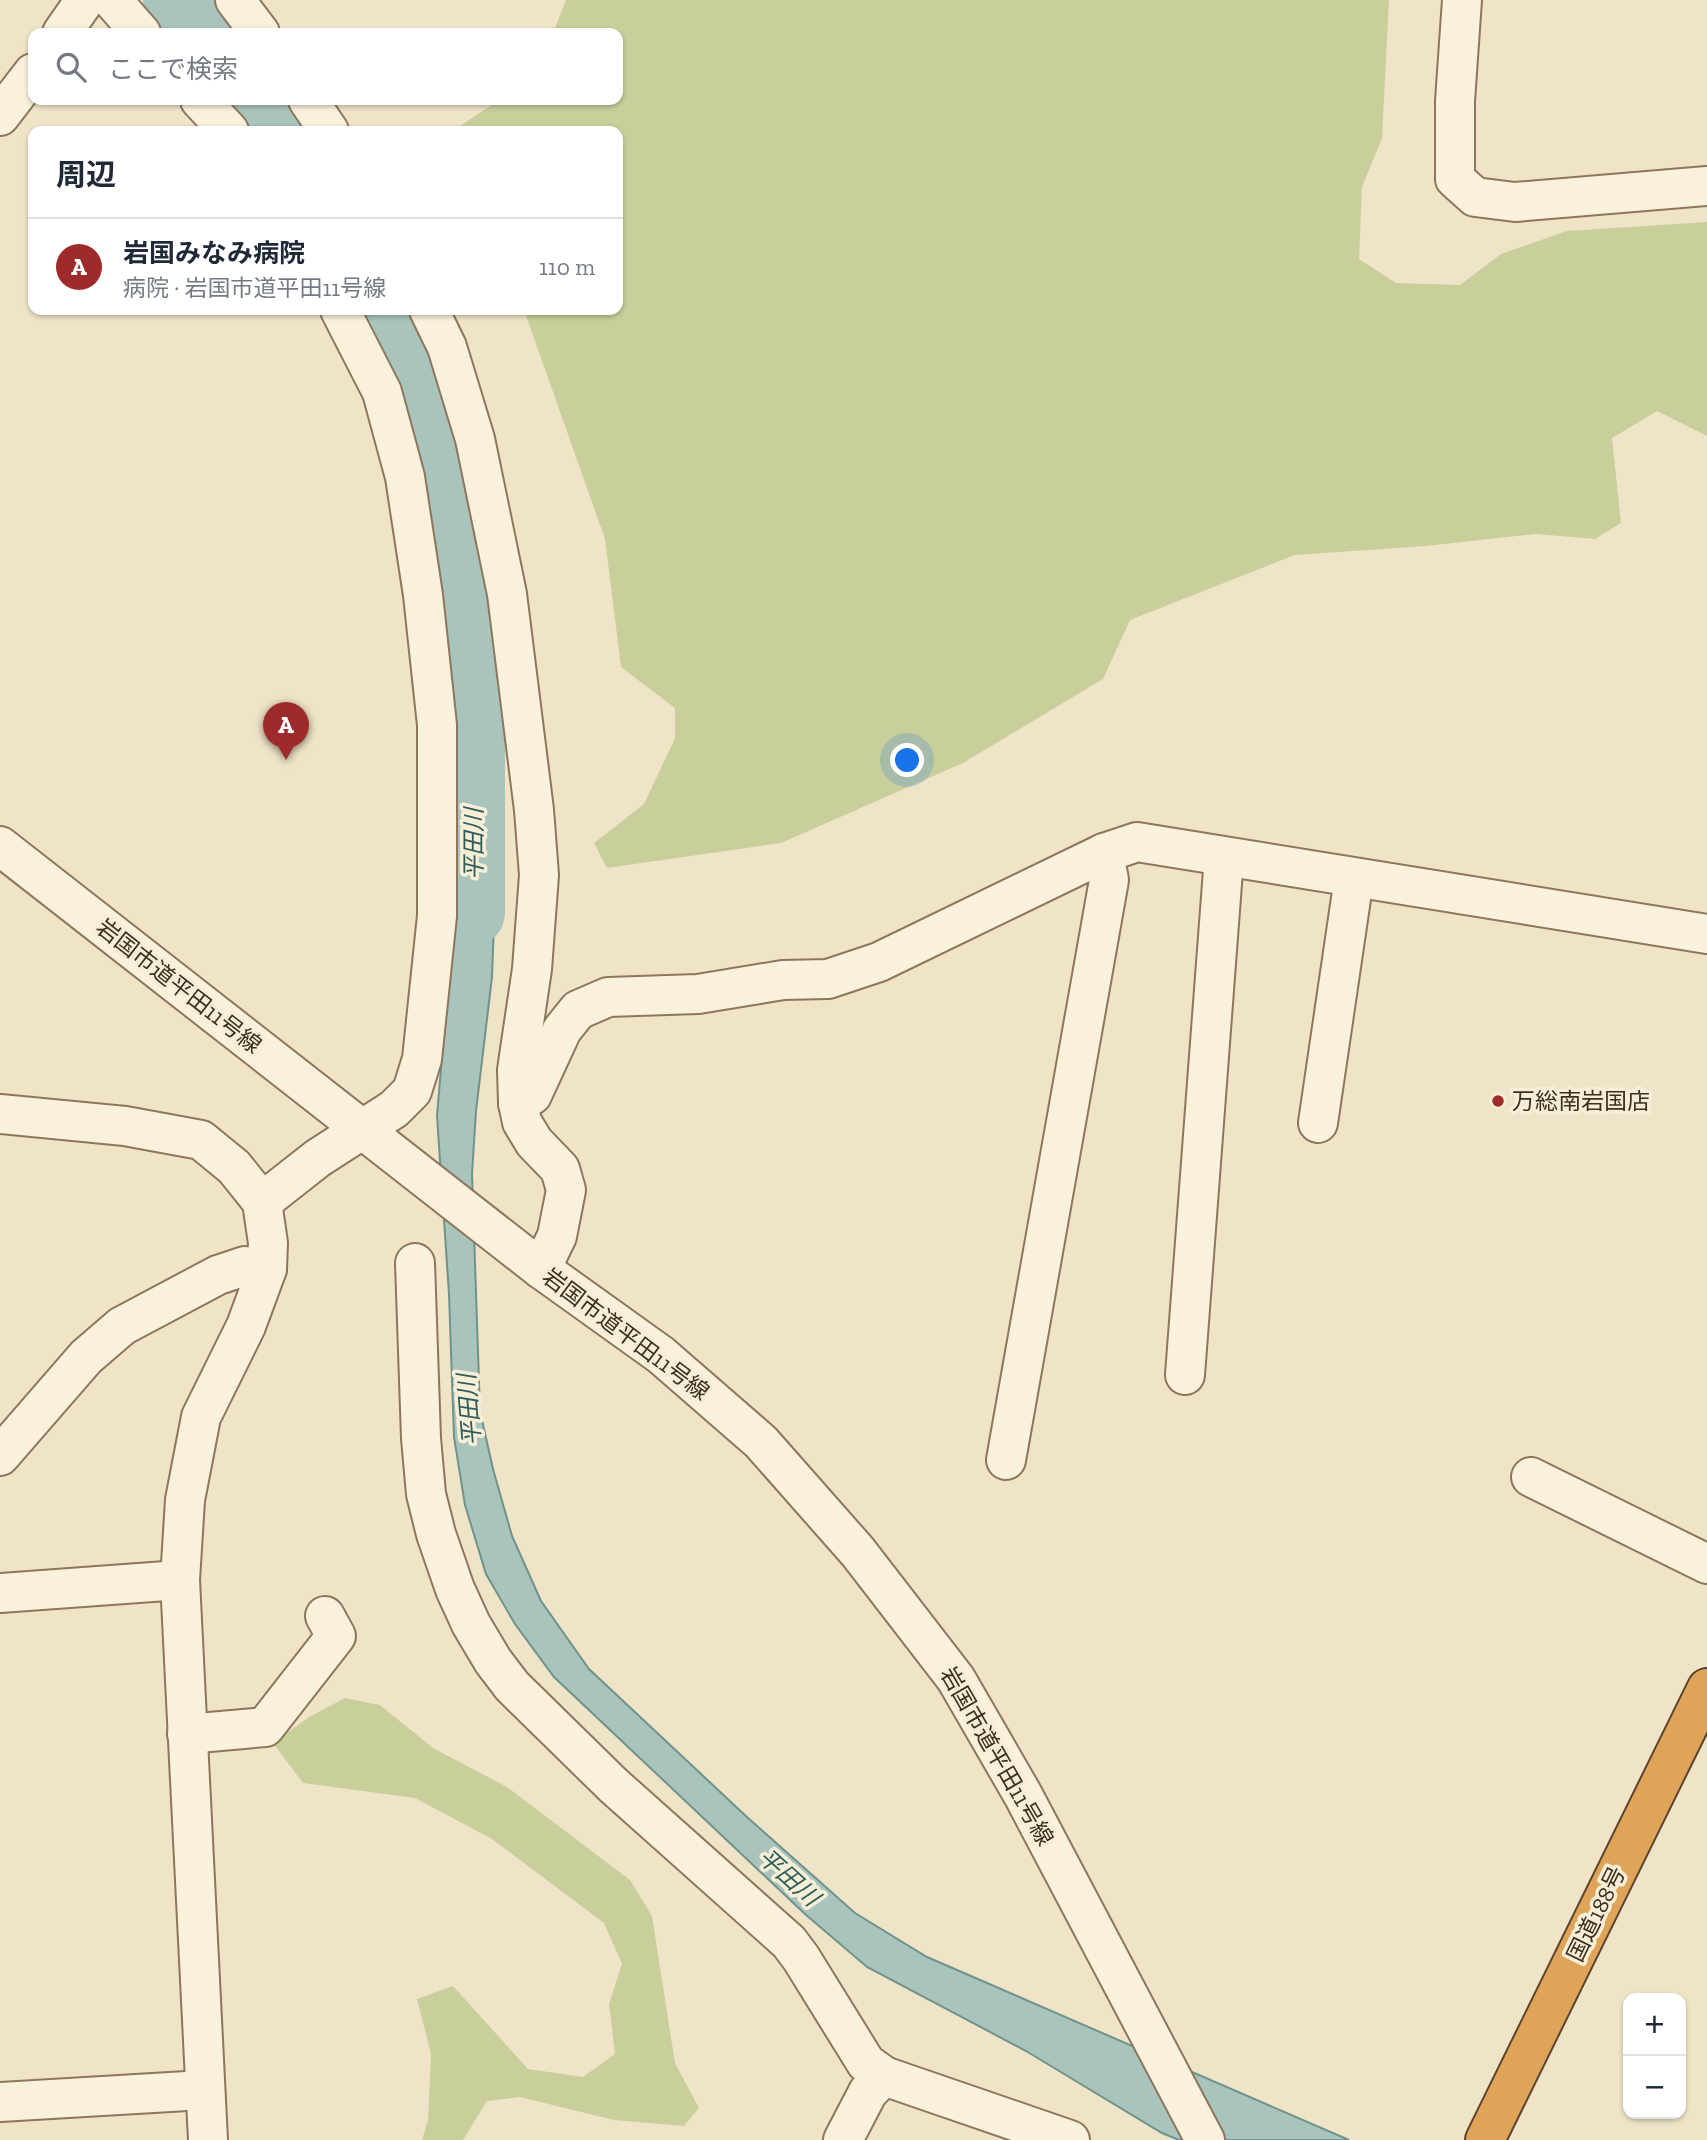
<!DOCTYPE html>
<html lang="ja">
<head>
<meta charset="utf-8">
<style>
	:root { --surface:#fff; --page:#f6f6f7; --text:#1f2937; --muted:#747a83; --line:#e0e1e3; --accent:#9e2a2b }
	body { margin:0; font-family:"Zilla Slab","Noto Sans JP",serif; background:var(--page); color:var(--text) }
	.controls { position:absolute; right:21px; bottom:21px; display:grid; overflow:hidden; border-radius:14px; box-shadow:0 2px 5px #0004 }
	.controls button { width:63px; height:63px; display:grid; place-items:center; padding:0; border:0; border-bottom:2px solid var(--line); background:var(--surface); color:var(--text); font:35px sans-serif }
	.you { position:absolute; left:908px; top:761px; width:24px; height:24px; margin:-18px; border:5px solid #fff; border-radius:50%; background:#1a73e8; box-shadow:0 0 0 10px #1a73e833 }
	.badge { display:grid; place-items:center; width:46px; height:46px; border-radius:50%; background:var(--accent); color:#fff; font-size:23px; font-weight:700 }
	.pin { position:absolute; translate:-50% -58px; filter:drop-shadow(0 2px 4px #0008) }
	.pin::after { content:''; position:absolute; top:37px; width:24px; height:21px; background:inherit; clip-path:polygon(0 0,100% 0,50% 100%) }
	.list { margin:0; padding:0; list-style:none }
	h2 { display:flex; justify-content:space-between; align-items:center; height:91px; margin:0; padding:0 28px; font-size:30px }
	h2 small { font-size:23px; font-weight:400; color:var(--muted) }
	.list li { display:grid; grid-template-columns:46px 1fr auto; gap:21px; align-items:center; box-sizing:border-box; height:98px; padding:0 28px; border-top:2px solid var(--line) }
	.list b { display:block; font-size:26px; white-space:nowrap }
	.list p { margin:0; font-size:23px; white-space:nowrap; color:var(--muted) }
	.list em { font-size:23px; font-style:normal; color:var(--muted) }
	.icon { flex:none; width:38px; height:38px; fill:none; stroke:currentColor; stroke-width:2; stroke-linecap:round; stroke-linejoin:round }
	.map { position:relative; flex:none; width:1707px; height:2140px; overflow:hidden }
	.search { position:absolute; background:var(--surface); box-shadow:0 2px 5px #0004; left:28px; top:28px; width:595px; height:77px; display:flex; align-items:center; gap:18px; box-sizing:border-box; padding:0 24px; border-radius:14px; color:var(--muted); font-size:26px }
	.panel { position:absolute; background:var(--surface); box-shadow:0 2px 5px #0004; left:28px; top:126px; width:595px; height:189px; border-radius:14px }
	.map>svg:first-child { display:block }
	.green { fill:#c9cf9b }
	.water { fill:#a9c4bc; stroke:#6f938a; stroke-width:2 }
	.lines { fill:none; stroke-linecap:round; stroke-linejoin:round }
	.river { stroke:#a9c4bc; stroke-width:66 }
	.minor-casing { stroke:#8d765c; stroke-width:42 }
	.highway-casing { stroke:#5b4430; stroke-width:42 }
	.minor { stroke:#faf1dc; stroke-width:38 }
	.highway { stroke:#e0a458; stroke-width:38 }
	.poi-dot { fill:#9e2a2b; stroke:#f7eed8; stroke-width:2.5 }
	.labels { text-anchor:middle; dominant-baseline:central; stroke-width:7; stroke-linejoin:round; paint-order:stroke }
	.street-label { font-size:23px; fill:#3d2e20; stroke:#f7eed8 }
	.poi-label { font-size:23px; fill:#3d2e20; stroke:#f7eed8; text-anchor:start }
	.water-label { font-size:24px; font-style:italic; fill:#2f5d5a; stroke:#f7eed8 }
</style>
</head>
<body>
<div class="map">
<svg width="1707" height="2140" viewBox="0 0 1707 2140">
	<rect width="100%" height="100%" fill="#f0e4c8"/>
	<g class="green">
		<polygon points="566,0 1389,0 1382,138 1362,187 1359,259 1396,283 1460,285 1501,254 1567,231 1707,222 1707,436 1657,411 1612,438 1621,523 1595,539 1536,534 1426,546 1295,555 1130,620 1103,679 963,763 781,843 607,868 594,843 644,804 675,738 675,708 621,667 605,539 524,310 618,310 618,131 454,130 499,100 618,100 618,33 553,33"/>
		<polygon points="345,1698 380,1705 433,1748 507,1787 630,1880 652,1916 675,2063 699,2108 684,2126 614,2120 520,2097 487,2101 463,2140 422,2140 428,2120 431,2054 417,1999 453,1986 528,2069 583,2077 615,2054 609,2004 622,1964 604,1923 492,1839 415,1798 303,1783 273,1743 309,1717"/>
	</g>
	<polygon class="water" points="473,821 497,841 492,977 476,1111 472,1174 480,1411 493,1469 512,1536 541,1601 589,1669 748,1818 855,1913 927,1957 1349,2140 1179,2140 1162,2133 1026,2051 867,1967 805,1914 554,1677 515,1624 486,1574 465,1505 454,1437 449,1294 437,1116 447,997 463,845"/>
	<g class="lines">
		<g class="river">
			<polyline points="176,0 203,33"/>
			<polyline points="256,100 276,131"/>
			<polyline points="382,310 432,408 458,545 472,700 472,913"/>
		</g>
		<g class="minor-casing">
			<g id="minor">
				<polyline points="112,0 141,33"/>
				<polyline points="235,0 260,33"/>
				<polyline points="1462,0 1455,101 1455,179 1475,197 1515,202 1707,186"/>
				<polyline points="62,33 85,0"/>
				<polyline points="200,100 229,131"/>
				<polyline points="308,100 329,131"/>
				<polyline points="0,116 33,73"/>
				<polyline points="429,310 447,347 475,439 507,594 534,810 539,875 532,969 517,1070 518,1103 522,1122 534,1142 560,1169 566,1190 557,1236 541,1269"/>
				<polyline points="0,846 541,1269 661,1355 761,1442 858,1552 956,1679 1023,1795 1205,2140"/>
				<polyline points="518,1103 532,1095 562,1030 578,1010 608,997 698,994 783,980 828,979 879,962 1104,853 1137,842 1707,934"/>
				<polyline points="0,1114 125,1126 201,1140 234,1167 262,1202 268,1243 267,1269 246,1326 201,1417 185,1500 180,1580 208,2140"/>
				<polyline points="1318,1123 1354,878"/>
				<polyline points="262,1202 318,1158 394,1109 412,1091 422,1059 437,916 437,725 423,595 405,477 382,392 340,310"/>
				<polyline points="415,1263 421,1438 426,1494 436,1534 455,1589 471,1624 493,1661 512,1686 613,1785 789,1942 801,1958 866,2063 884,2076 910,2085 1070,2140"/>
				<polyline points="1185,1375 1224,857"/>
				<polyline points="0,1456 86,1357 122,1326 218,1275 245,1266 267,1269"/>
				<polyline points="1006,1460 1109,880 1104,853"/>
				<polyline points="1531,1477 1707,1564"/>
				<polyline points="0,1593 180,1580"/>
				<polyline points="187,1734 265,1727 336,1636 325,1616"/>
				<polyline points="0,2102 204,2090"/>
				<polyline points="843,2140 868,2092 884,2076"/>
			</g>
		</g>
		<g class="highway-casing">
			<polyline id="highway" points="1485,2140 1707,1688"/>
		</g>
		<use href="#minor" class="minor"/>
		<use href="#highway" class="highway"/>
	</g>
	<circle class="poi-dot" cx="1498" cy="1101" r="7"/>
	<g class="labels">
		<g class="street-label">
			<text transform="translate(179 986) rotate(38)">岩国市道平田11号線</text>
			<text transform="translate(626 1334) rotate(37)">岩国市道平田11号線</text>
			<text transform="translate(997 1756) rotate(60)">岩国市道平田11号線</text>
			<text transform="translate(1596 1914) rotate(-64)">国道188号</text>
		</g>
		<g class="poi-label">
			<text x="1512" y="1101">万総南岩国店</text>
		</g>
		<g class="water-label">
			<text transform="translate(473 844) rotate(-90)">平田川</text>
			<text transform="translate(469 1410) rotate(-95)">平田川</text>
			<text transform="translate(789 1877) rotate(42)">平田川</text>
		</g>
	</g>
</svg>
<div class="controls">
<button>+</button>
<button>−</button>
</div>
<div class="you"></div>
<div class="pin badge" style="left:286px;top:760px">A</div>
<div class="search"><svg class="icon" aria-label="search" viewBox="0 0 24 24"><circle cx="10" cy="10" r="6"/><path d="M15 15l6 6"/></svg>ここで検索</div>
<section class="panel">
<h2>周辺<small></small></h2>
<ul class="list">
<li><span class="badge">A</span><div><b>岩国みなみ病院</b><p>病院 · 岩国市道平田11号線</p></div><em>110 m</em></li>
</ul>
</section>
</div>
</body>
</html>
